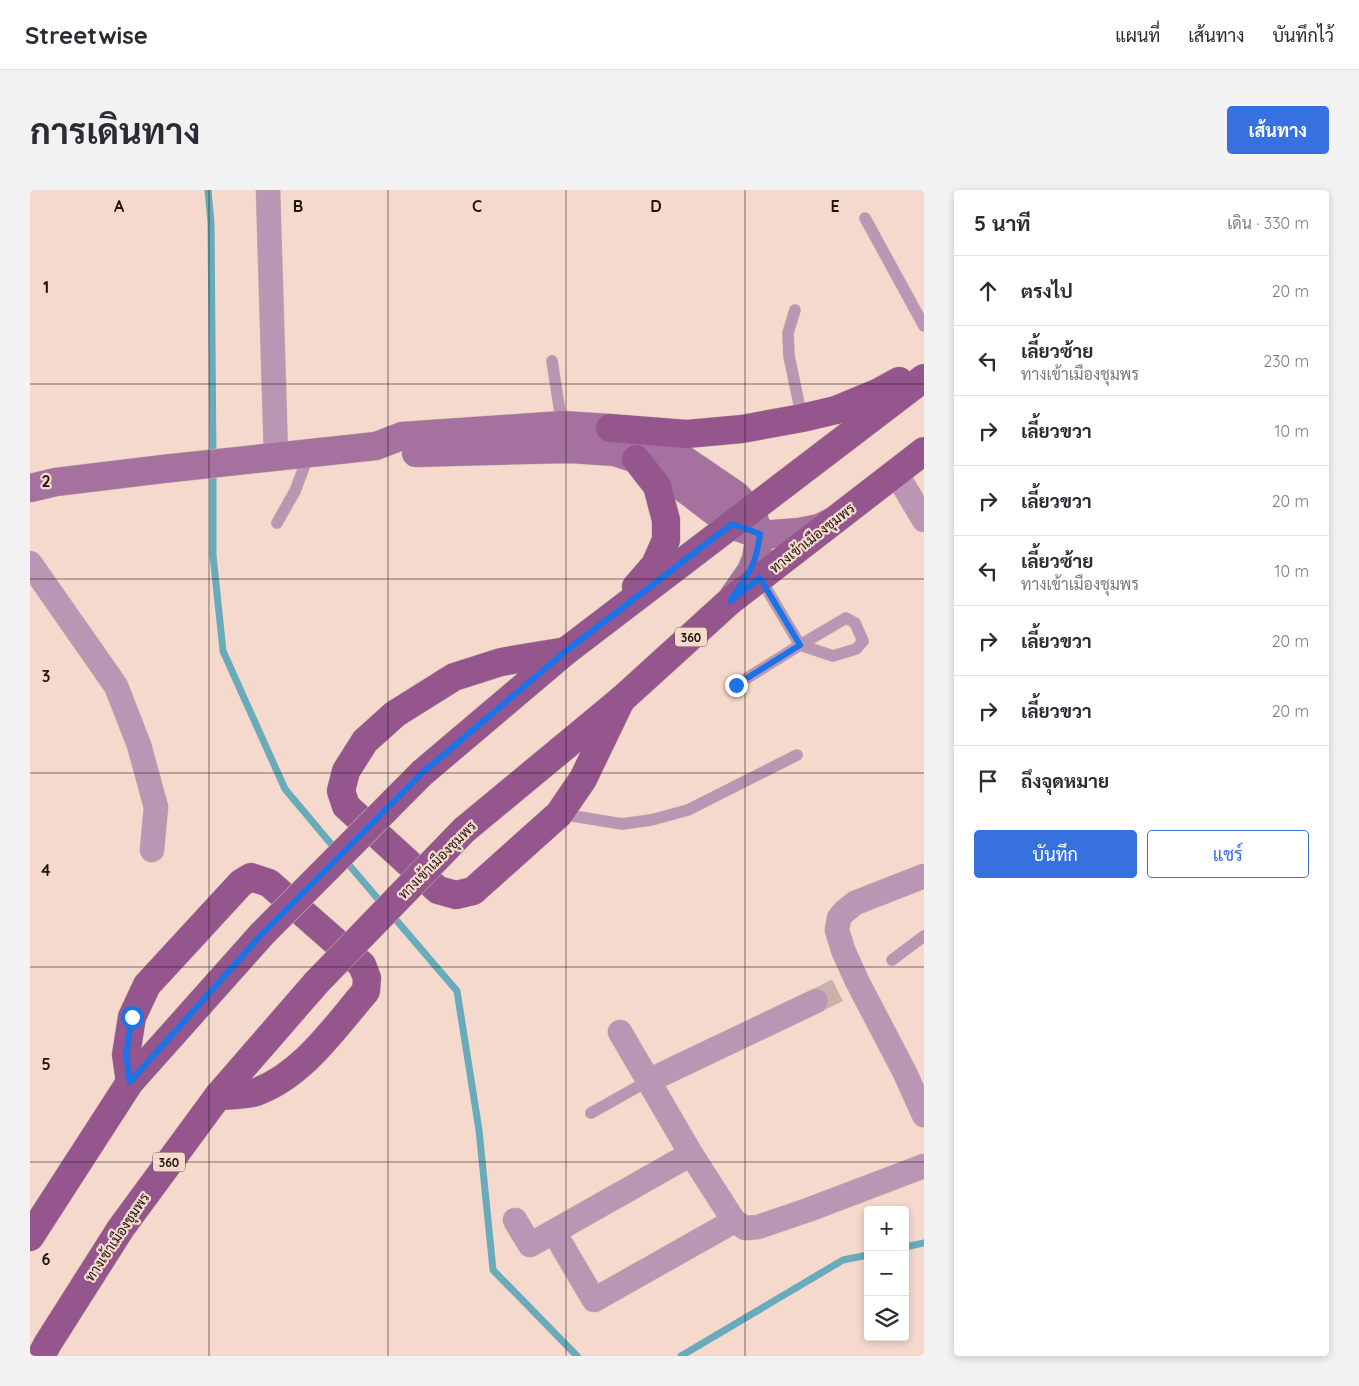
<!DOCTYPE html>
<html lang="th">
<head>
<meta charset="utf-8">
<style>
	:root { --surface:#fff; --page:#f2f2f3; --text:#2b2b33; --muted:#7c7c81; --line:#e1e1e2; --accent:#3771e0 }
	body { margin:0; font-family:Quicksand,Sarabun,sans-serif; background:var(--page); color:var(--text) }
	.controls { position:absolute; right:15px; bottom:15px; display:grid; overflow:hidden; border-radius:5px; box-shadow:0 2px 8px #0003 }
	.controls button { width:45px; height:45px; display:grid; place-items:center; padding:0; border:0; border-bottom:1px solid var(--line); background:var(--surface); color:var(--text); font:25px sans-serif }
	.stop { position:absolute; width:15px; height:15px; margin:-11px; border:4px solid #1a73e8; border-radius:50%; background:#fff }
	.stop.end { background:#1a73e8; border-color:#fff; box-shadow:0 1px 5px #0008 }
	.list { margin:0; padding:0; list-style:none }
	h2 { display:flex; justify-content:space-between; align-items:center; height:65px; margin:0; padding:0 20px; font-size:21px }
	h2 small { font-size:16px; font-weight:400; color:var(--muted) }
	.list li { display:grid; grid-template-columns:32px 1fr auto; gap:15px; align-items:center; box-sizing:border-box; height:70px; padding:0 20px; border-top:1px solid var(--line) }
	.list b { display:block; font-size:19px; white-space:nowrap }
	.list p { margin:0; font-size:16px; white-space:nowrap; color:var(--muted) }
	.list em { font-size:16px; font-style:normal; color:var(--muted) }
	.actions { display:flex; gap:10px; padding:15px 20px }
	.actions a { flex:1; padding:11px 0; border:1px solid var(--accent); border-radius:5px; text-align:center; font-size:18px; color:var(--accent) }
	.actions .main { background:var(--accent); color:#fff }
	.icon { flex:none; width:28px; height:28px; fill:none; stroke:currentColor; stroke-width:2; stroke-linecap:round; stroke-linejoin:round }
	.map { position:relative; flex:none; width:894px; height:1166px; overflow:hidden; border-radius:5px }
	header { display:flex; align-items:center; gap:30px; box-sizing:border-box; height:70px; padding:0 25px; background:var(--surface); border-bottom:1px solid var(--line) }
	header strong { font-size:24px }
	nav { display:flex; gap:28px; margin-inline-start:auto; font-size:18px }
	.intro { display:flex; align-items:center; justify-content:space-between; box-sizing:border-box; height:120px; padding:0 30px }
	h1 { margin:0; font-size:35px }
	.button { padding:12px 22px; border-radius:5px; background:var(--accent); color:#fff; font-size:18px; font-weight:700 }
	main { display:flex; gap:30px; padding:0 30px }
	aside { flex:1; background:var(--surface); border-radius:5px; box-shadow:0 2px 8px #0003 }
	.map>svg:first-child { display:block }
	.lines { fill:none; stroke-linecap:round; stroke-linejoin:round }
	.stream { stroke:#69abbb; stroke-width:7 }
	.street-tunnel { stroke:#c9b2a7; stroke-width:24; stroke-dasharray:24 12; stroke-linecap:butt }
	.lane-casing { stroke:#cdb6aa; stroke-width:12 }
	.street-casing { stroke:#cdb6aa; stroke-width:25 }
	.secondary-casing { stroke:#cdb6aa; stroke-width:29 }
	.primary-casing { stroke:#cdb6aa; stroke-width:29 }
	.lane { stroke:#b996b4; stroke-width:11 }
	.street { stroke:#b996b4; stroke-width:24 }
	.secondary { stroke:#a5719e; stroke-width:28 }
	.primary { stroke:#95568d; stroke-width:28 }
	.primary-bridge-casing { stroke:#cdb6aa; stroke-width:29; stroke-linecap:butt }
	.primary-bridge { stroke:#95568d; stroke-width:28 }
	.route { stroke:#1a73e8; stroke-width:6 }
	.grid { fill:none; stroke:#1e1511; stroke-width:1; stroke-opacity:0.55 }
	.labels { text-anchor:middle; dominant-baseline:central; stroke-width:4.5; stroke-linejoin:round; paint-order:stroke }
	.shield { fill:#f4d9cc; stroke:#5e5049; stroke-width:1 }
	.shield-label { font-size:12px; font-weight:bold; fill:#1e1511 }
	.street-label { font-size:14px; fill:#1e1511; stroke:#f4d9cc }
	.grid-label { font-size:16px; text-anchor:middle; font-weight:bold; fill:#1e1511; stroke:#f4d9cc; stroke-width:4.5; stroke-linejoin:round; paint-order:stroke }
</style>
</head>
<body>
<header>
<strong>Streetwise</strong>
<nav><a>แผนที่</a><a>เส้นทาง</a><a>บันทึกไว้</a></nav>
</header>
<div class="intro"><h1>การเดินทาง</h1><a class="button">เส้นทาง</a></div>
<main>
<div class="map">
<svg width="894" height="1166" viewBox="0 0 894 1166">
	<rect width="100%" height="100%" fill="#f4d9cc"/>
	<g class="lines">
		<g class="stream">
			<polyline points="178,0 181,33 183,269"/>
			<polyline points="183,279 183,365 193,461 255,599 307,661"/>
			<polyline points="314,669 354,716"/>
			<polyline points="361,724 427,801 449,940 463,1080 547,1166"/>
			<polyline points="875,1057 894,1053"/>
			<polyline points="651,1166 813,1070 838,1065"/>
		</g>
		<polyline class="street-tunnel" points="786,811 814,797"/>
		<g class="lane-casing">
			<g id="lane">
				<polyline points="835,28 894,136"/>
				<polyline points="765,120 758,143 759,166 772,228"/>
				<polyline points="522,171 532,235"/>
				<polyline points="247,333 265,301 279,264"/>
				<polyline points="706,495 770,455 816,428 825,433 833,451 826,459 803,466 770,455 730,388"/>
				<polyline points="531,624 592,634 621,630 658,620 767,565"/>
				<polyline points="862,770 894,746"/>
				<polyline points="561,923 618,891"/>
			</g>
		</g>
		<g class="street-casing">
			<g id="street">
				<polyline points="238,0 246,266"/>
				<polyline points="866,283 894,330"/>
				<polyline points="0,373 86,496 109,555 126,617 122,660"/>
				<polyline points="894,686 825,713 814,722 809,728 807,740 813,760 827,791 875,883 894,925"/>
				<polyline points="590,842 661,964 704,1031 715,1038 728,1037 778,1020 894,976"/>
				<polyline points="618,891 786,811"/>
				<polyline points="485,1030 500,1055 661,964"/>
				<polyline points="524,1042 564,1110 704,1031"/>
			</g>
		</g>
		<g class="secondary-casing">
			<g id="secondary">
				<polyline points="386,263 540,259 584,262 606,269 630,280 702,335 730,345 769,342 789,338 803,331"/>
				<polyline points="0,298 26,292 133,279 346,256 372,246 532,235 580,238 600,243 640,260 706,305 721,321 730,345 728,356 726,369 721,381 703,407"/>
			</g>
		</g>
		<g class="primary-casing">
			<g id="primary">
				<polyline points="580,238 657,244 712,239 772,228 806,220 847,203 869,191"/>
				<polyline points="606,397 625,375 636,350 636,330 627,296 606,269"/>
				<polyline points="536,461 471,472 424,487 365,524 335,551 316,581 311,601 316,616 408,700 426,705 443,701 529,624 553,589 591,510"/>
				<polyline points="392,583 536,461 894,188"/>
				<polyline points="434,640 591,510 700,411 894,261"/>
				<path d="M100,892l-4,-27 6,-38 15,-32 94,-102 10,-6 18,6 93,82 5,13 -1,13c-31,36 -63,84 -110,101 -10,4 -27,3 -38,4"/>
				<polyline points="0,1047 100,892 232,744"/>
				<polyline points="11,1166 18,1153 91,1038 188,906 286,793"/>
			</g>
		</g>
		<use href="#lane" class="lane"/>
		<use href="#street" class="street"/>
		<use href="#secondary" class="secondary"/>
		<use href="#primary" class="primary"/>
		<g class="primary-bridge-casing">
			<g id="primary-bridge">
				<polyline points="232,744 392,583"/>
				<polyline points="286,793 434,640"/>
			</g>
		</g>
		<use href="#primary-bridge" class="primary-bridge"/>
	</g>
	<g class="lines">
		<path class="route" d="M102,827l-6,38 4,27 132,-148 160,-161 144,-122 166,-127 28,10c-3,30 -13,43 -30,67l30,-23 40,67 -64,40"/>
	</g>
	<path class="grid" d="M179,0v1166M358,0v1166M536,0v1166M715,0v1166M0,194h894M0,389h894M0,583h894M0,777h894M0,972h894"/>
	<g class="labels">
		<g class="shield">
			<rect x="645" y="437.5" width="32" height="19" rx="4"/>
			<rect x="123" y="962.5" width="32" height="19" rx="4"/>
		</g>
		<g class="shield-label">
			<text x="661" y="447">360</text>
			<text x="139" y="972">360</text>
		</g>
		<g class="street-label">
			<text transform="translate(782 348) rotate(-38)">ทางเข้าเมืองชุมพร</text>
			<text transform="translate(407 670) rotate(-45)">ทางเข้าเมืองชุมพร</text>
			<text transform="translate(87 1047) rotate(-56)">ทางเข้าเมืองชุมพร</text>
		</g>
	</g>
	<g class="grid-label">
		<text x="89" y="22">A</text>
		<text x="268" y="22">B</text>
		<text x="447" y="22">C</text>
		<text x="626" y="22">D</text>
		<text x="805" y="22">E</text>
		<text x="16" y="103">1</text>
		<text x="16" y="297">2</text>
		<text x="16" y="492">3</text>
		<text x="16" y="686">4</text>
		<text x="16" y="880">5</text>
		<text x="16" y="1075">6</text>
	</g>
</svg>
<div class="controls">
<button>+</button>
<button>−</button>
<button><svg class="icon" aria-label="layers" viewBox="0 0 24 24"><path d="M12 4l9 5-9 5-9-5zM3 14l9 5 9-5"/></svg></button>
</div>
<div class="stop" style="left:102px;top:827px"></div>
<div class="stop end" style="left:706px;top:495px"></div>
</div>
<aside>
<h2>5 นาที<small>เดิน · 330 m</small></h2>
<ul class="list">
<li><svg class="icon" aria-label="ahead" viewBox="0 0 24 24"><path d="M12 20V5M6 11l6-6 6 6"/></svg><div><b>ตรงไป</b></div><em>20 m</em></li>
<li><svg class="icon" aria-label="left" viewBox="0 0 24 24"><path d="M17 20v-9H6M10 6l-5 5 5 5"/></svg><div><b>เลี้ยวซ้าย</b><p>ทางเข้าเมืองชุมพร</p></div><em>230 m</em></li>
<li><svg class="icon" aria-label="right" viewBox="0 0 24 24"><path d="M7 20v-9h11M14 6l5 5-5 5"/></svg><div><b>เลี้ยวขวา</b></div><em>10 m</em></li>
<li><svg class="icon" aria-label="right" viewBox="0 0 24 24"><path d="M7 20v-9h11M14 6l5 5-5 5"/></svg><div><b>เลี้ยวขวา</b></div><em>20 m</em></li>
<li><svg class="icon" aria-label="left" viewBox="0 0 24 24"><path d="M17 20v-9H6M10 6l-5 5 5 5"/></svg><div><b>เลี้ยวซ้าย</b><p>ทางเข้าเมืองชุมพร</p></div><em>10 m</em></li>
<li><svg class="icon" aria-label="right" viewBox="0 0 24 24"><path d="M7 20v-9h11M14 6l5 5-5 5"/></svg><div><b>เลี้ยวขวา</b></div><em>20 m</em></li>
<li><svg class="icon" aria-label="right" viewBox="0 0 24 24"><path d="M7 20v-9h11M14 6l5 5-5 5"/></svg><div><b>เลี้ยวขวา</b></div><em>20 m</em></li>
<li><svg class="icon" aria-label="arrive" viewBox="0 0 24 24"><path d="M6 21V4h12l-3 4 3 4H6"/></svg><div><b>ถึงจุดหมาย</b></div></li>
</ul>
<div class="actions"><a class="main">บันทึก</a><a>แชร์</a></div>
</aside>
</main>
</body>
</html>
